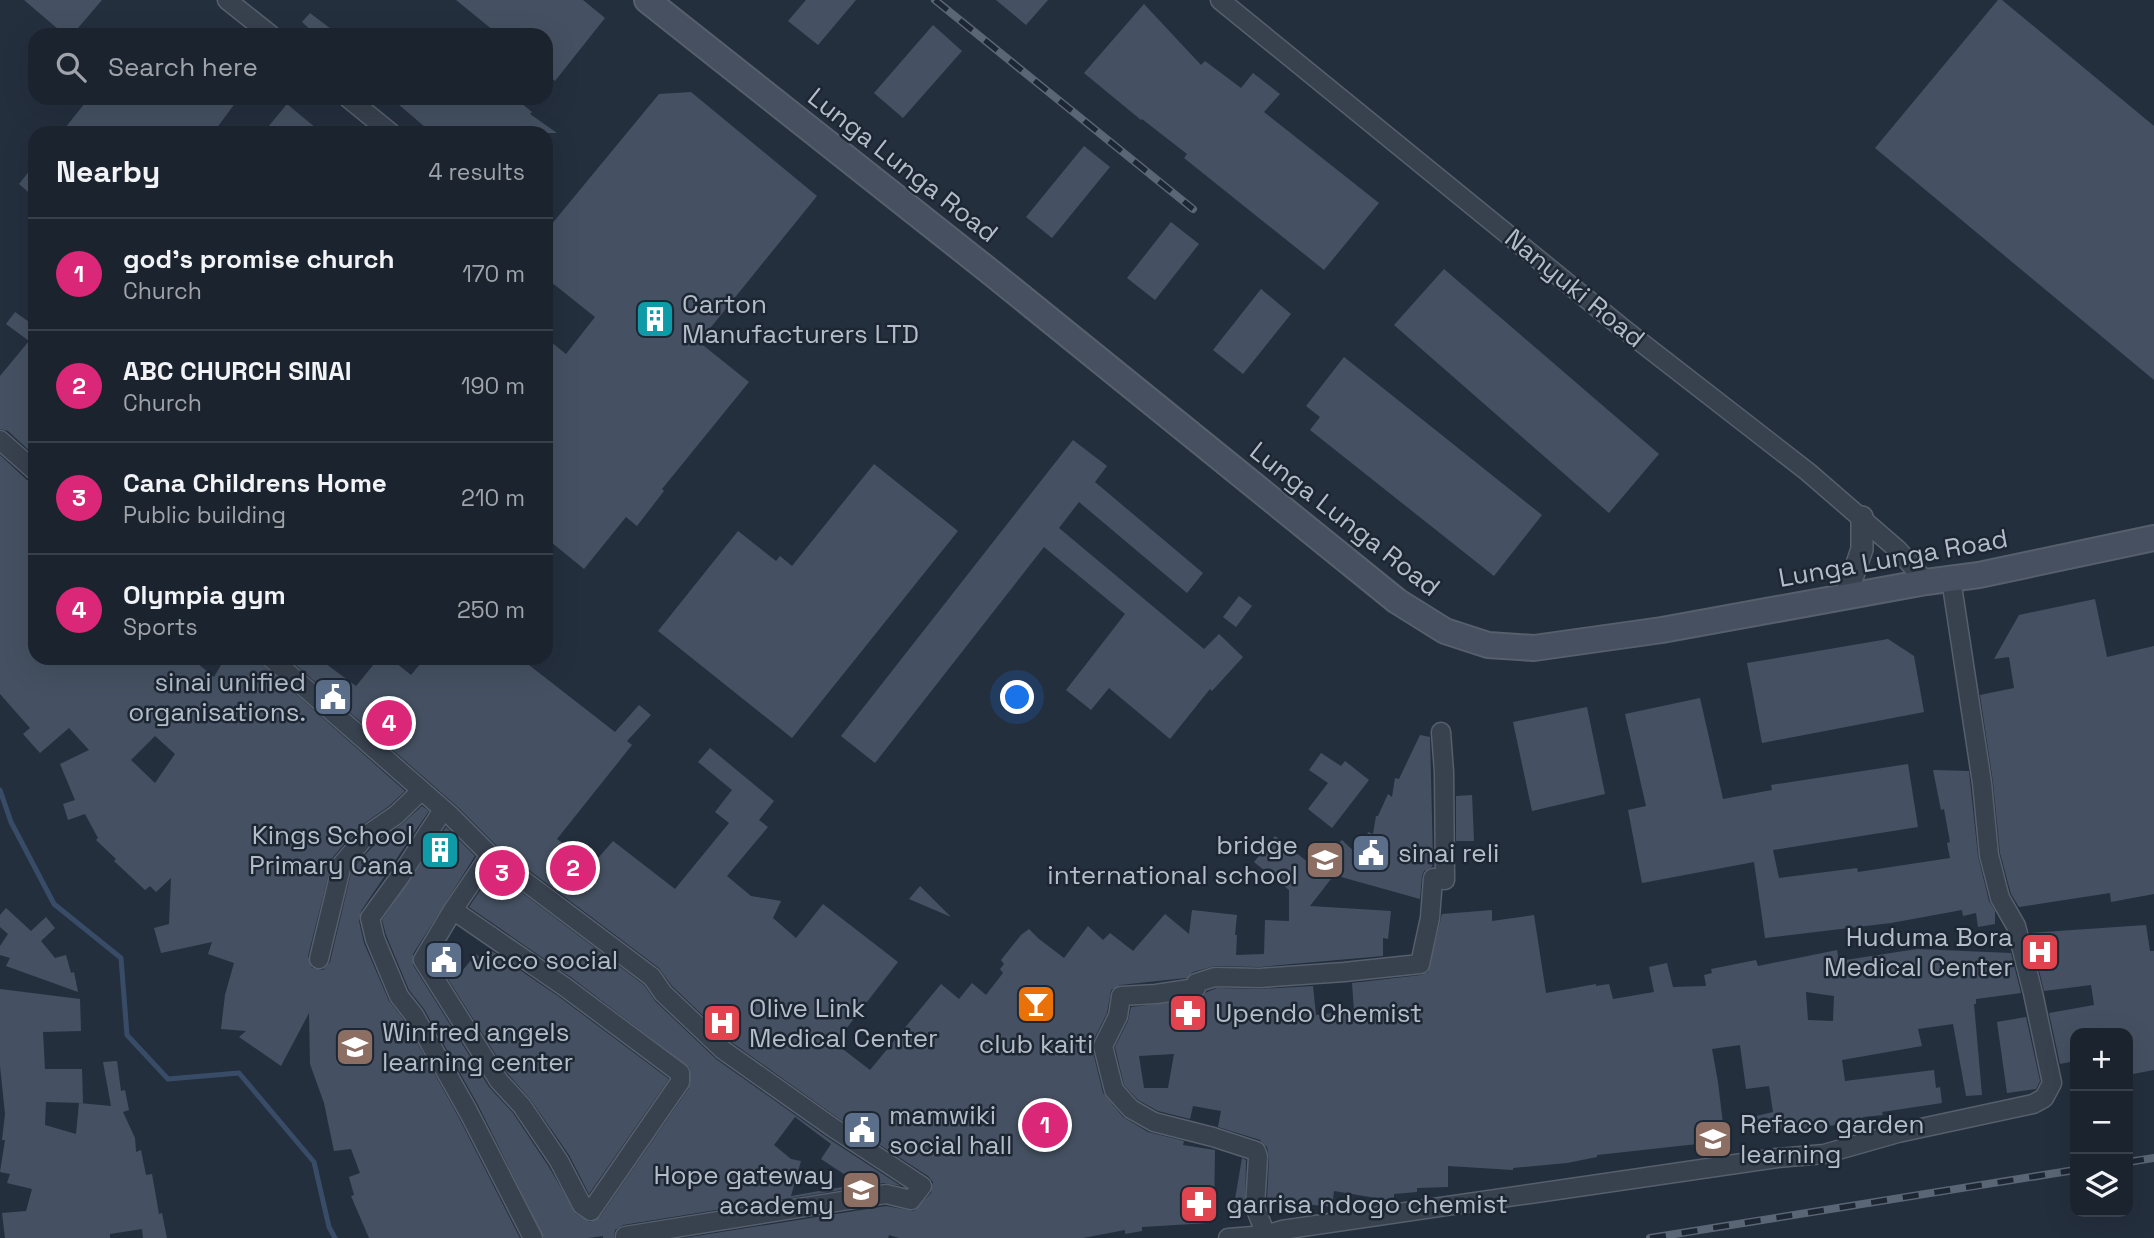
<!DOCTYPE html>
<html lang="en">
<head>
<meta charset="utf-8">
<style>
	:root { --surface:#1b232e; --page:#242b36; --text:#f1f3f6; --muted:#a0a4aa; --line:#39404a; --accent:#db2777 }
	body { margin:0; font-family:"Space Grotesk",sans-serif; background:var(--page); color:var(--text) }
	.controls { position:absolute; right:21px; bottom:21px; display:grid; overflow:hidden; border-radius:14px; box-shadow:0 7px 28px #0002 }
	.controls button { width:63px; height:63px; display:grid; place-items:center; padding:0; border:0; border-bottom:2px solid var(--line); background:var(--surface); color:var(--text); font:35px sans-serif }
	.you { position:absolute; left:1018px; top:698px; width:24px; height:24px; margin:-18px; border:5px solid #fff; border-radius:50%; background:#1a73e8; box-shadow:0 0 0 10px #1a73e833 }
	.badge { display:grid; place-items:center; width:46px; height:46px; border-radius:50%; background:var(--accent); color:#fff; font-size:23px; font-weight:700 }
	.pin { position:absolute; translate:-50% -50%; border:4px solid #fff; box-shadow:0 2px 7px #0006 }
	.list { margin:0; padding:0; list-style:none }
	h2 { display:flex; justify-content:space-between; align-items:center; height:91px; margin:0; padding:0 28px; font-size:30px }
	h2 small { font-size:23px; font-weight:400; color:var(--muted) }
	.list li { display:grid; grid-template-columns:46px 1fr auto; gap:21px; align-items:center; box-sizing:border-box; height:112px; padding:0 28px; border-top:2px solid var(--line) }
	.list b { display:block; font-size:26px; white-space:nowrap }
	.list p { margin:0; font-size:23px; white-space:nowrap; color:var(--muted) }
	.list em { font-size:23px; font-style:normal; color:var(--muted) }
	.icon { flex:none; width:38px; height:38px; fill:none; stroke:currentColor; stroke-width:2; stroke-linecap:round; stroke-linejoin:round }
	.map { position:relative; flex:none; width:2154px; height:1238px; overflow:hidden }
	.search { position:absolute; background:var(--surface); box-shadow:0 7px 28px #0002; left:28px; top:28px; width:525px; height:77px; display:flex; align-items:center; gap:18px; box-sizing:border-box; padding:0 24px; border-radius:21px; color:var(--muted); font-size:26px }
	.panel { position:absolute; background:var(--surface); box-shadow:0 7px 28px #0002; left:28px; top:126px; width:525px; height:539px; border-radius:21px }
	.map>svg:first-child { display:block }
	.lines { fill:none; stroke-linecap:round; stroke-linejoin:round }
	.stream { stroke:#394c67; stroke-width:5 }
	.building { fill:#455162; fill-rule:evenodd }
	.minor-casing { stroke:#565f6c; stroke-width:21 }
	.tertiary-casing { stroke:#565f6c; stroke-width:24 }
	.secondary-casing { stroke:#565f6c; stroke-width:28 }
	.minor { stroke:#38414e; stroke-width:18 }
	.tertiary { stroke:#38414e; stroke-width:21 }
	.secondary { stroke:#465061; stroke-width:24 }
	.rail-casing { stroke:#5a6575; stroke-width:8 }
	.rail { stroke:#1d2633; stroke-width:5; stroke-dasharray:16; stroke-linecap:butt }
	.labels { text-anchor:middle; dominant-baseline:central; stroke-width:5; stroke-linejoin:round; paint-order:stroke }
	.street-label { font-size:26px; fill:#b4bcc9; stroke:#1d2633 }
	.poi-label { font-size:26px; fill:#b4bcc9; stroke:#1d2633; text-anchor:start }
</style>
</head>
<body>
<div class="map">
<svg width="2154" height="1238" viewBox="0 0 2154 1238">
	<rect width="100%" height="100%" fill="#242f3e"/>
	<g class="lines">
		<polyline class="stream" points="0,790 11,822 54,904 121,958 127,1035 168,1079 239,1073 314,1162 329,1227 335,1238"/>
	</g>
	<g class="building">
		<polygon points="24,0 102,0 72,35 65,35"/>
		<polygon points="456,0 583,0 605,18 555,81 546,73 546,35 499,35"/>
		<polygon points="806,0 856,0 818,45 788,21"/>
		<polygon points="996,0 1048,0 1026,25"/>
		<polygon points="1998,0 2002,0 2154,126 2154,380 1875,148"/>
		<polygon points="1144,4 1201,65 1205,61 1241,88 1253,73 1280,94 1264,112 1379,203 1324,270 1184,158 1187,154 1142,119 1141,120 1084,73"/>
		<polygon points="310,13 339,35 316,35 302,22"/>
		<polygon points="933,25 962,51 903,118 874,93"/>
		<polygon points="691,92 817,196 699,342 749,382 662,489 664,491 637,526 626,517 584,569 546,538 546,338 566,354 595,317 546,278 546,231 659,94"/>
		<polygon points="89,98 239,98 213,133 61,133"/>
		<polygon points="391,98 515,98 532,112 530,114 557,133 432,133"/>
		<polygon points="287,104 322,133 263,133"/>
		<polygon points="1084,146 1110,167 1052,238 1026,217"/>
		<polygon points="35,164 35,198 19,184"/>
		<polygon points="1171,222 1199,244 1155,300 1127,278"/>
		<polygon points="1444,269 1659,454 1609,513 1394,325"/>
		<polygon points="1261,289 1291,314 1243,374 1213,350"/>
		<polygon points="15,312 35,326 35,456 8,431 0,429 0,376 29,341 6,324"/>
		<polygon points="1344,357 1542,515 1494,576 1310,430 1320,417 1306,406"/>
		<polygon points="1073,440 1107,466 1095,482 1203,573 1187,593 1079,502 1059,528 1204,649 1219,634 1243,657 1212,691 1210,689 1170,739 1109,688 1091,710 1066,690 1125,614 1044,547 875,763 841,736"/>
		<path d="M0,455l27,25 8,2v176h156l23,19 11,-19h26l12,7 142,126 -16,15 -30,21 -26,30 -25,99 4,12 11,2 7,-8 22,-93 23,-25 27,-20 20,-18 7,5 -68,100 -2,10 5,22 25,58 16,20 53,95 62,122h-151l-18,-42 3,-1 -5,-18 11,-4 -9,-24 -17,2 -10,-48 -14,-39 -1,-51 -28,53 -42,-29 7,-6 -25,-2 4,-34 9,-32 -26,-9 4,-12 -51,11 -7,-25 15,-4 2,-46 -15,14 -6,-6 -5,4 -31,-29 2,-2 -20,-19 2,-2 -13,-24 -17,6 -5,-16 12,-4 -15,-36 29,-14 -20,-22 -29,25 -17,-19 7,-6 -30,-34zM155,736l20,18 -20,29 -24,-23z"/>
		<polygon points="874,464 958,531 792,738 658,631 738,531 776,561 780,556 792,566"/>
		<polygon points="1239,596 1252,606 1236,627 1223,617"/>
		<polygon points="2095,599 2107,657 2154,646 2154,894 2111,902 2110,893 2019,907 2011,894 2000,853 1993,782 1980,695 2014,688 2009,657 1994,659 2019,615"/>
		<polygon points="1888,639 1914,656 1924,712 1762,743 1747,663"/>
		<polygon points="288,658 318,658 356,686 379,658 390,658 411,675 425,658 520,658 615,732 639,705 651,715 627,741 632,745 557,839 592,865 613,841 675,889 729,823 715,812 732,790 698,762 710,748 774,801 759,820 768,827 727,876 751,896 781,901 773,918 796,938 823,904 898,962 835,1043 870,1070 941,984 959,999 972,983 986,995 1003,973 1000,969 1004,964 1001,960 1021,935 1029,929 1039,939 1064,958 1088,926 1103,940 1110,933 1133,951 1165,914 1189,934 1192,910 1237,915 1235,935 1237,935 1236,955 1264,954 1265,920 1289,921 1289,890 1254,862 1275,836 1314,867 1342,840 1362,859 1368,832 1373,834 1376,816 1378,816 1388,794 1392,797 1395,778 1399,779 1420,735 1430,737 1433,860 1432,867 1424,871 1422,876 1420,899 1334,875 1310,906 1391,911 1388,939 1383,938 1383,956 1260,967 1215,966 1193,972 1186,978 1120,985 1111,990 1107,1013 1093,1041 1092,1048 1103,1093 1123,1117 1148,1132 1184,1141 1183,1145 1215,1150 1214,1214 1208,1214 1209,1223 1142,1227 1142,1231 1125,1234 1125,1230 1083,1238 899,1238 889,1235 888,1238 684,1238 886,1206 914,1211 931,1193 933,1182 928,1176 838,1118 730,1041 672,986 659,968 497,846 459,808"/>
		<polygon points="1700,698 1723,799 1772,790 1771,785 1908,764 1918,827 1773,850 1779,878 1857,868 1858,872 1950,858 1947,843 1950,842 1944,809 1941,810 1933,770 1969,771 1978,856 1989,901 1995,911 1995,924 1978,927 1976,913 1963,916 1962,910 1891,923 1765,938 1754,862 1642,883 1628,810 1646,806 1625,714"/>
		<polygon points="1587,707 1605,794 1532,811 1513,722"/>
		<polygon points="1321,753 1341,766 1345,761 1369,780 1332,828 1308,809 1328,783 1309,770"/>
		<polygon points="1472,795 1474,841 1456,841 1456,796"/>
		<path d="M446,827l29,29 -62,98v11l76,122 24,26 36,54 27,47 14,8 10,-5 89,-129 1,-20 -118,-90 -103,-71 24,-36 151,114 11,16 61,58 110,78 75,49 -17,-3 -261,42 -8,5 -1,8h-11v-2l-15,2h-44l-66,-133 -54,-96 -15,-19 -23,-55 -4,-15zM795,1117l36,27 -10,15 38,25 -68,12 10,-35 -10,-2 -17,-14z"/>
		<polygon points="920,886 951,917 909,899"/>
		<polygon points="6,908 31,931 46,917 55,928 41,941 55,958 66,955 71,973 74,972 78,992 6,966 10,958 0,955 0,946 8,934 0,927 0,915"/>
		<path d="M1492,910v11l42,-6 12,78 50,-9v2l13,-2 4,15 41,-7 -5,-25 18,-4 6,24 33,-1 -2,-11 8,-2 -1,-4 45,-9 2,6 79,-16 2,11 78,-12 94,4 10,40 -45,6v5h-2l8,91 -16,1 -13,-72 -35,5 4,17 -80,14 3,21 89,-11 2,18 4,-1 2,16 -60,9 1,3 -20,2v3l-24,1 1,4 -16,1v4l-22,1v-3l-46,5 -4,-16 21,-5 -4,-26 -23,3 -6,-44 -28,4 6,33 7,59 -128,14v2l-30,6 -54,5v2l-65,-4v21l-31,1v4l-23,2v7l-60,-10 -2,16 -65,-7 2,-42 -2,-11 -7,-7 -42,-13 3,-16 -28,-5 -3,13 -32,-8 -20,-11 -14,-15 -9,-38 13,-26 3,-14 67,-8 9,-7 10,-4 43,1 53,-3 3,29 38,-5 -2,-27 69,-8 7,-3 14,-58zM1806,992l28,4 -1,25 -25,-1zM1174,1054l-6,34h-24l-5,-32z"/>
		<polygon points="2146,925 2150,951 2154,951 2154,1070 2128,1075 2128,1033 2075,1033 2075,1061 2060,1064 2049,1013 2094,1005 2091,985 2044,991 2030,933"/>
		<polygon points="489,949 558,996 669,1079 589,1194 569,1155 531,1100 508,1074 436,960 442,951 463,970 476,954 482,959"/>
		<polygon points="0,989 80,999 81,1031 43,1032 45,1069 82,1069 83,1103 46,1102 45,1125 76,1134 79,1103 111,1106 103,1062 117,1061 121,1091 125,1090 129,1110 123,1112 135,1138 136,1152 141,1150 146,1175 152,1174 159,1214 162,1213 167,1238 143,1238 142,1229 110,1234 110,1238 5,1238 2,1213 26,1211 32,1189 7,1183 10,1174 0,1172 5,1140 2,1140 5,1114 0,1066"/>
		<polygon points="2026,1017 2040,1081 2036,1089 2007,1093 1997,1022"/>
		<polygon points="1242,1158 1246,1160 1245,1211 1233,1211"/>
	</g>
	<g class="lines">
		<g class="minor-casing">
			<g id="minor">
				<polyline points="227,0 271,35"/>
				<polyline points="1220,0 1620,326 1808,472 1898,550 1926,582"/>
				<polyline points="348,98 391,133"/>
				<polyline points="0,440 35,471"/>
				<polyline points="271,658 451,816 490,855 652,977 663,993 723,1050 832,1127 922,1186 911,1200 886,1194 625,1236 625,1238"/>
				<polyline points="443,810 399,878 370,918 375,939 399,996 414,1015 468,1111 533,1238"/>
				<polyline points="453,910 565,987 680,1073 680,1082 591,1211 582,1205 559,1161 522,1106 499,1081 423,960 453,910 490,855"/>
				<polyline points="319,959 342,864 367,835 396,815 421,791"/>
				<polyline points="1266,1235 1255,1207 1258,1157 1256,1151 1213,1137 1154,1122 1131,1109 1114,1090 1103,1046 1118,1016 1121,996 1156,994 1196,988 1196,983 1215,977 1260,978 1344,972 1420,964 1430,918 1433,878 1445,880 1444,772 1441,732"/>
				<polyline points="1228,1238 1266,1235 1282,1230 1777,1158 1824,1154 1898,1133 2033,1104 2044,1098 2052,1083 2033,993 2016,926 2000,898 1989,855 1982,783 1951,579"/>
			</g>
		</g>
		<g class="tertiary-casing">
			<polyline id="tertiary" points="1846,596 1862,549 1862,517"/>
		</g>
		<g class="secondary-casing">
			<polyline id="secondary" points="647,0 993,274 1397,601 1445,631 1488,645 1534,648 1662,630 1926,582 1979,575 2154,538"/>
		</g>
		<use href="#minor" class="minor"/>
		<use href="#tertiary" class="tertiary"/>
		<use href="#secondary" class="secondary"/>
		<g class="rail-casing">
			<g id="rail">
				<polyline points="935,0 1193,209"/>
				<polyline points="2128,1162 2154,1158"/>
				<polyline points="1650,1238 2075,1170"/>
			</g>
		</g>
		<use href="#rail" class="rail"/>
	</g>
	<defs>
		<g id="building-square" transform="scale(2.0125)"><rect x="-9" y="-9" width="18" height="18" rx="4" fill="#0f9aa8" stroke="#1d2633"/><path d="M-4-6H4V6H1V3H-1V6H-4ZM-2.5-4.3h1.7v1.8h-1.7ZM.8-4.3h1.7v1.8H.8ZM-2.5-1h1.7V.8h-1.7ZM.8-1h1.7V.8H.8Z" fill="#fff"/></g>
		<g id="civic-square" transform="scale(2.0125)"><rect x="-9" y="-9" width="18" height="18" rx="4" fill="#5c6f8a" stroke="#1d2633"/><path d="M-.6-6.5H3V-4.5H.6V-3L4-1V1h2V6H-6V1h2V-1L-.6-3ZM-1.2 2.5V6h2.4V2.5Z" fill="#fff"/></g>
		<g id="school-square" transform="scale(2.0125)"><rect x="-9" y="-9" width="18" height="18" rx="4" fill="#8d6e63" stroke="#1d2633"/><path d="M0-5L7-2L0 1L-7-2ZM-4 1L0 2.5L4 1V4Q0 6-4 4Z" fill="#fff"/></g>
		<g id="hospital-square" transform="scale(2.0125)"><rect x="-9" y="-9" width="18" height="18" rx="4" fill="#e0444e" stroke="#1d2633"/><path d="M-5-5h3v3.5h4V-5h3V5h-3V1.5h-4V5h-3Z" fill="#fff"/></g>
		<g id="bar-square" transform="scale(2.0125)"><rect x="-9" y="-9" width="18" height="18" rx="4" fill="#e8710a" stroke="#1d2633"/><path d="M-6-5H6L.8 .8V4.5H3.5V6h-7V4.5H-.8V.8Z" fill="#fff"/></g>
		<g id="pharmacy-square" transform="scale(2.0125)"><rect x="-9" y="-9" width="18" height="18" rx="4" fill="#e0444e" stroke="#1d2633"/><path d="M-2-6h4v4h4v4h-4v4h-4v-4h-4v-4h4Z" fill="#fff"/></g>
	</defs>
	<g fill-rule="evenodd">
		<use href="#building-square" x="655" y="319"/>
		<use href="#civic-square" x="333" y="697"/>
		<use href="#building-square" x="440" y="850"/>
		<use href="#civic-square" x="1371" y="853"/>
		<use href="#school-square" x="1325" y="860"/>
		<use href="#hospital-square" x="2040" y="952"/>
		<use href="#civic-square" x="444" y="960"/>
		<use href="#bar-square" x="1036" y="1004"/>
		<use href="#pharmacy-square" x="1188" y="1013"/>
		<use href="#hospital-square" x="722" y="1023"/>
		<use href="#school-square" x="355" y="1047"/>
		<use href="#civic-square" x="862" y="1130"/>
		<use href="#school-square" x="1713" y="1139"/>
		<use href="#school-square" x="861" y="1190"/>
		<use href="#pharmacy-square" x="1199" y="1204"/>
	</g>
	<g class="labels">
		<g class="street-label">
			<text transform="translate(903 165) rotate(38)">Lunga Lunga Road</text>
			<text transform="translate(1575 288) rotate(39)">Nanyuki Road</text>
			<text transform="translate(1345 519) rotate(38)">Lunga Lunga Road</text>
			<text transform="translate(1893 558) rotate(-10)">Lunga Lunga Road</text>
		</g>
		<g class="poi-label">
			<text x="682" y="304">Carton<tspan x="682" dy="30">Manufacturers LTD</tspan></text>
			<text x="306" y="682" text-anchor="end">sinai unified<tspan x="306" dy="30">organisations.</tspan></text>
			<text x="413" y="835" text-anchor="end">Kings School<tspan x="413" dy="30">Primary Cana</tspan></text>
			<text x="1298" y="845" text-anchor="end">bridge<tspan x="1298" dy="30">international school</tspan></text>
			<text x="1398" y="853">sinai reli</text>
			<text x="2013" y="937" text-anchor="end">Huduma Bora<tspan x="2013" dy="30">Medical Center</tspan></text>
			<text x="471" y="960">vicco social</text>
			<text x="749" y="1008">Olive Link<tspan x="749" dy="30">Medical Center</tspan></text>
			<text x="1215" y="1013">Upendo Chemist</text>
			<text x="382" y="1032">Winfred angels<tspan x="382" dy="30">learning center</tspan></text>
			<text x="1036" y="1044" text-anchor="middle">club kaiti</text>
			<text x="889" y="1115">mamwiki<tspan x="889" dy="30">social hall</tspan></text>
			<text x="1740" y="1124">Refaco garden<tspan x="1740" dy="30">learning</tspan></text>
			<text x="834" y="1175" text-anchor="end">Hope gateway<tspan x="834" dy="30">academy</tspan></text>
			<text x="1226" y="1204">garrisa ndogo chemist</text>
		</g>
	</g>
</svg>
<div class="controls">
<button>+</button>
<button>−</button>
<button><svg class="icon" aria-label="layers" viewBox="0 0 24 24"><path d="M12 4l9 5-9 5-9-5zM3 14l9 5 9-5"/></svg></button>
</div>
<div class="you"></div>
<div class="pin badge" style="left:1045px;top:1125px">1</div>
<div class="pin badge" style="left:573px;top:868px">2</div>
<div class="pin badge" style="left:502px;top:873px">3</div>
<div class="pin badge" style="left:389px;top:723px">4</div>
<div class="search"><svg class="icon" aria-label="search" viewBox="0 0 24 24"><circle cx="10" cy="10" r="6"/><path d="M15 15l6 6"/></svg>Search here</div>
<section class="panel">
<h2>Nearby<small>4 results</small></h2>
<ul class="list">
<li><span class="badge">1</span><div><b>god's promise church</b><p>Church</p></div><em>170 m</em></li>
<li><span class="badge">2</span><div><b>ABC CHURCH SINAI</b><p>Church</p></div><em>190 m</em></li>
<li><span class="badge">3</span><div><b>Cana Childrens Home</b><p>Public building</p></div><em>210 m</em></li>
<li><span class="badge">4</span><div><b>Olympia gym</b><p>Sports</p></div><em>250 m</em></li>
</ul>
</section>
</div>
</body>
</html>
